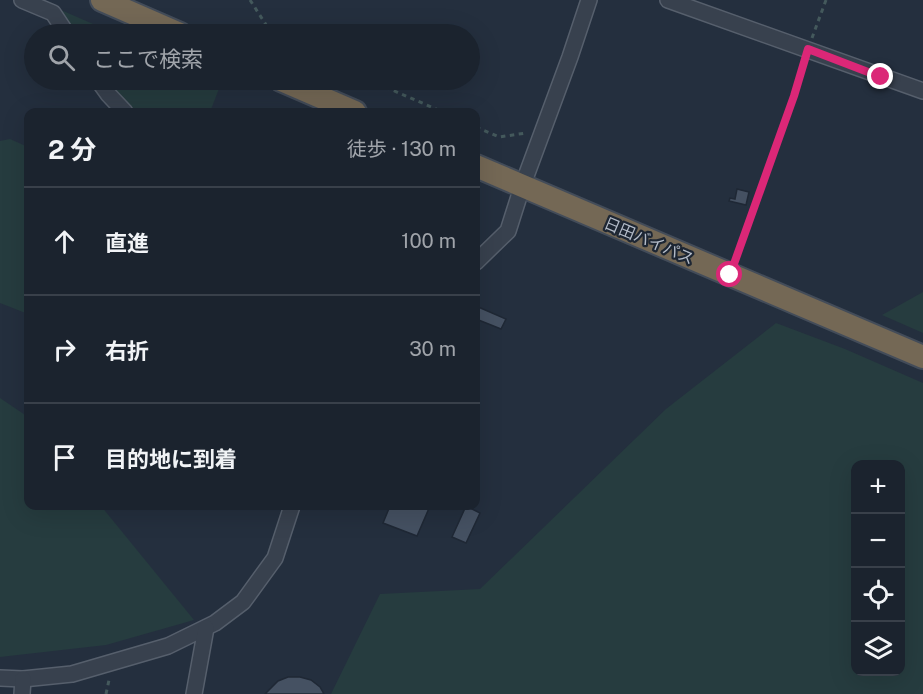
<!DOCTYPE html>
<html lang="ja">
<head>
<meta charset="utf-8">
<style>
	:root { --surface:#1b232e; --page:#282f3a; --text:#f1f3f6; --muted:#a0a4aa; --line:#39404a }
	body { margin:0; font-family:"Public Sans","Noto Sans JP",sans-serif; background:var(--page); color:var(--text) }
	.controls { position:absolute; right:18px; bottom:18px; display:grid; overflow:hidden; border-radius:12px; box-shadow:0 6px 24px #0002 }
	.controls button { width:54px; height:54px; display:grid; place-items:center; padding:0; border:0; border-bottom:2px solid var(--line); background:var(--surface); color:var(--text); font:30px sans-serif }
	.stop { position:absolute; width:18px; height:18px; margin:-14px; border:4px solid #db2777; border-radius:50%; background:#fff }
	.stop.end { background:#db2777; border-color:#fff; box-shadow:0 2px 6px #0008 }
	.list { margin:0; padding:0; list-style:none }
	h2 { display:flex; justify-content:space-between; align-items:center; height:78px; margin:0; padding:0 24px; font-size:26px }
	h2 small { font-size:20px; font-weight:400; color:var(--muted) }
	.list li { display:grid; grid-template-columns:39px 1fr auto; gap:18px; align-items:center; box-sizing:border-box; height:108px; padding:0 24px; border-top:2px solid var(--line) }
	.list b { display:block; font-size:22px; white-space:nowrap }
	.list em { font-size:20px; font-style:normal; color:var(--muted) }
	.icon { flex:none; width:33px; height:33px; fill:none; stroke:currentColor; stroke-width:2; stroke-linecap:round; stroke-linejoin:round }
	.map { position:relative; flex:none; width:923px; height:694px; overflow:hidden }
	.search { position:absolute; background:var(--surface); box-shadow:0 6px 24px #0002; left:24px; top:24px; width:456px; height:66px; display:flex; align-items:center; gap:15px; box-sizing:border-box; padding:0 21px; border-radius:33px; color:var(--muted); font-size:22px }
	.panel { position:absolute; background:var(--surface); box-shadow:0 6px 24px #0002; left:24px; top:108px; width:456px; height:402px; border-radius:12px }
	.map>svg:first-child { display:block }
	.green { fill:#263c3f; fill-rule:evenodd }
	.building { fill:#455162; stroke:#1f2835; stroke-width:1.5 }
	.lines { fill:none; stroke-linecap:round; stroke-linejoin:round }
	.minor-casing { stroke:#565f6c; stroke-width:18 }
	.highway-casing { stroke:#434c59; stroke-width:26 }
	.path { stroke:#44595c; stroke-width:3; stroke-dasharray:4.5 4.5; stroke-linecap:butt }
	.minor { stroke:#38414e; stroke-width:15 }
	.highway { stroke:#746855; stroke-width:22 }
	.route { stroke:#db2777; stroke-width:8 }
	.labels { text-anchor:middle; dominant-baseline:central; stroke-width:4.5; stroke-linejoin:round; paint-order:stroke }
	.street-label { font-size:16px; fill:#b4bcc9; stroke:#1d2633 }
</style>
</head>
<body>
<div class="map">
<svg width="923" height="694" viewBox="0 0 923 694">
	<rect width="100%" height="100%" fill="#242f3e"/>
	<g class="green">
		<polygon points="61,10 116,34 74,34"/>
		<polygon points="105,80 219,80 222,81 210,112 133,112"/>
		<polygon points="10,139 28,147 28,314 0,303 0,141"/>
		<polygon points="923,292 923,333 882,315"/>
		<path d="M776,323l69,26 78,34v311h-592l49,-100 100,-5 186,-180zM856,464h44v208h-44z"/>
		<polygon points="0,398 28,417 28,506 101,506 194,620 106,645 0,657"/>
	</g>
	<g class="building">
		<polygon points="737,189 749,192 746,205 729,201 730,198 735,199"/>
		<polygon points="476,306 506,319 501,329 476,319"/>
		<polygon points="390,506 430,506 417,536 383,523"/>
		<polygon points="466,506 480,513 466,543 452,537"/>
		<polygon points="288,677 300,677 311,680 320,687 324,694 265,694 278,681"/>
	</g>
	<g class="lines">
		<g class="minor-casing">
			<g id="minor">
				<polyline points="22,0 53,13 67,34"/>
				<polyline points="668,0 923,91"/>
				<polyline points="98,80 108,94 125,112"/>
				<polyline points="476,262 508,231 522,187 570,57 589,0"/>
				<polyline points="0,678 23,679 72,674 168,646 215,623 243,602 275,558 292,506"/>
				<polyline points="22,694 23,679"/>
				<polyline points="194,694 206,628"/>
			</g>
		</g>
		<g class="highway-casing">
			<g id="highway">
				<polyline points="102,0 180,34"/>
				<polyline points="281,80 355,112"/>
				<polyline points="476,166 923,357"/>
			</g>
		</g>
		<g class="path">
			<polyline points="250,0 272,34"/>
			<polyline points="812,38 826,0"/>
			<polyline points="369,80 443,112"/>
			<polyline points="476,127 499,137 526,133"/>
			<polyline points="736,259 803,64"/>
			<polyline points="106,694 109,680"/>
		</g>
		<use href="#minor" class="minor"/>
		<use href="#highway" class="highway"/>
	</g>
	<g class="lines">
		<polyline class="route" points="730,275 794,96 808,49 881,77"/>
	</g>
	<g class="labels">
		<g class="street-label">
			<text transform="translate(649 241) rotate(23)">日田バイパス</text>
		</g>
	</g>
</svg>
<div class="controls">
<button>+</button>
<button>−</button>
<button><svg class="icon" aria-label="locate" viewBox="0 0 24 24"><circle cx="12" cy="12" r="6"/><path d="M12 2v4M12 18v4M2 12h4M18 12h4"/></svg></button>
<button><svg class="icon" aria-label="layers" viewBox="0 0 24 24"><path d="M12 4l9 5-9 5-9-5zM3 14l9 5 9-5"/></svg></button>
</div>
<div class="stop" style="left:730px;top:275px"></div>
<div class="stop end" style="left:881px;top:77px"></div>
<div class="search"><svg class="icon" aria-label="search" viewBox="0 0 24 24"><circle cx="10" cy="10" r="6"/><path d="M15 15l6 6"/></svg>ここで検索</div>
<section class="panel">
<h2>2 分<small>徒歩 · 130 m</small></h2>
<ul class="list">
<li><svg class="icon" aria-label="ahead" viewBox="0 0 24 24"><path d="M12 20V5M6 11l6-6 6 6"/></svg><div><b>直進</b></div><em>100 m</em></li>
<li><svg class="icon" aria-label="right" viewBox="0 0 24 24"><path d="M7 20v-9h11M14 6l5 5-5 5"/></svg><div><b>右折</b></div><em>30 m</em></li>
<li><svg class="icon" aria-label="arrive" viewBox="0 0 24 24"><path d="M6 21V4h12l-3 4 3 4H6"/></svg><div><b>目的地に到着</b></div></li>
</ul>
</section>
</div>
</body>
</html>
